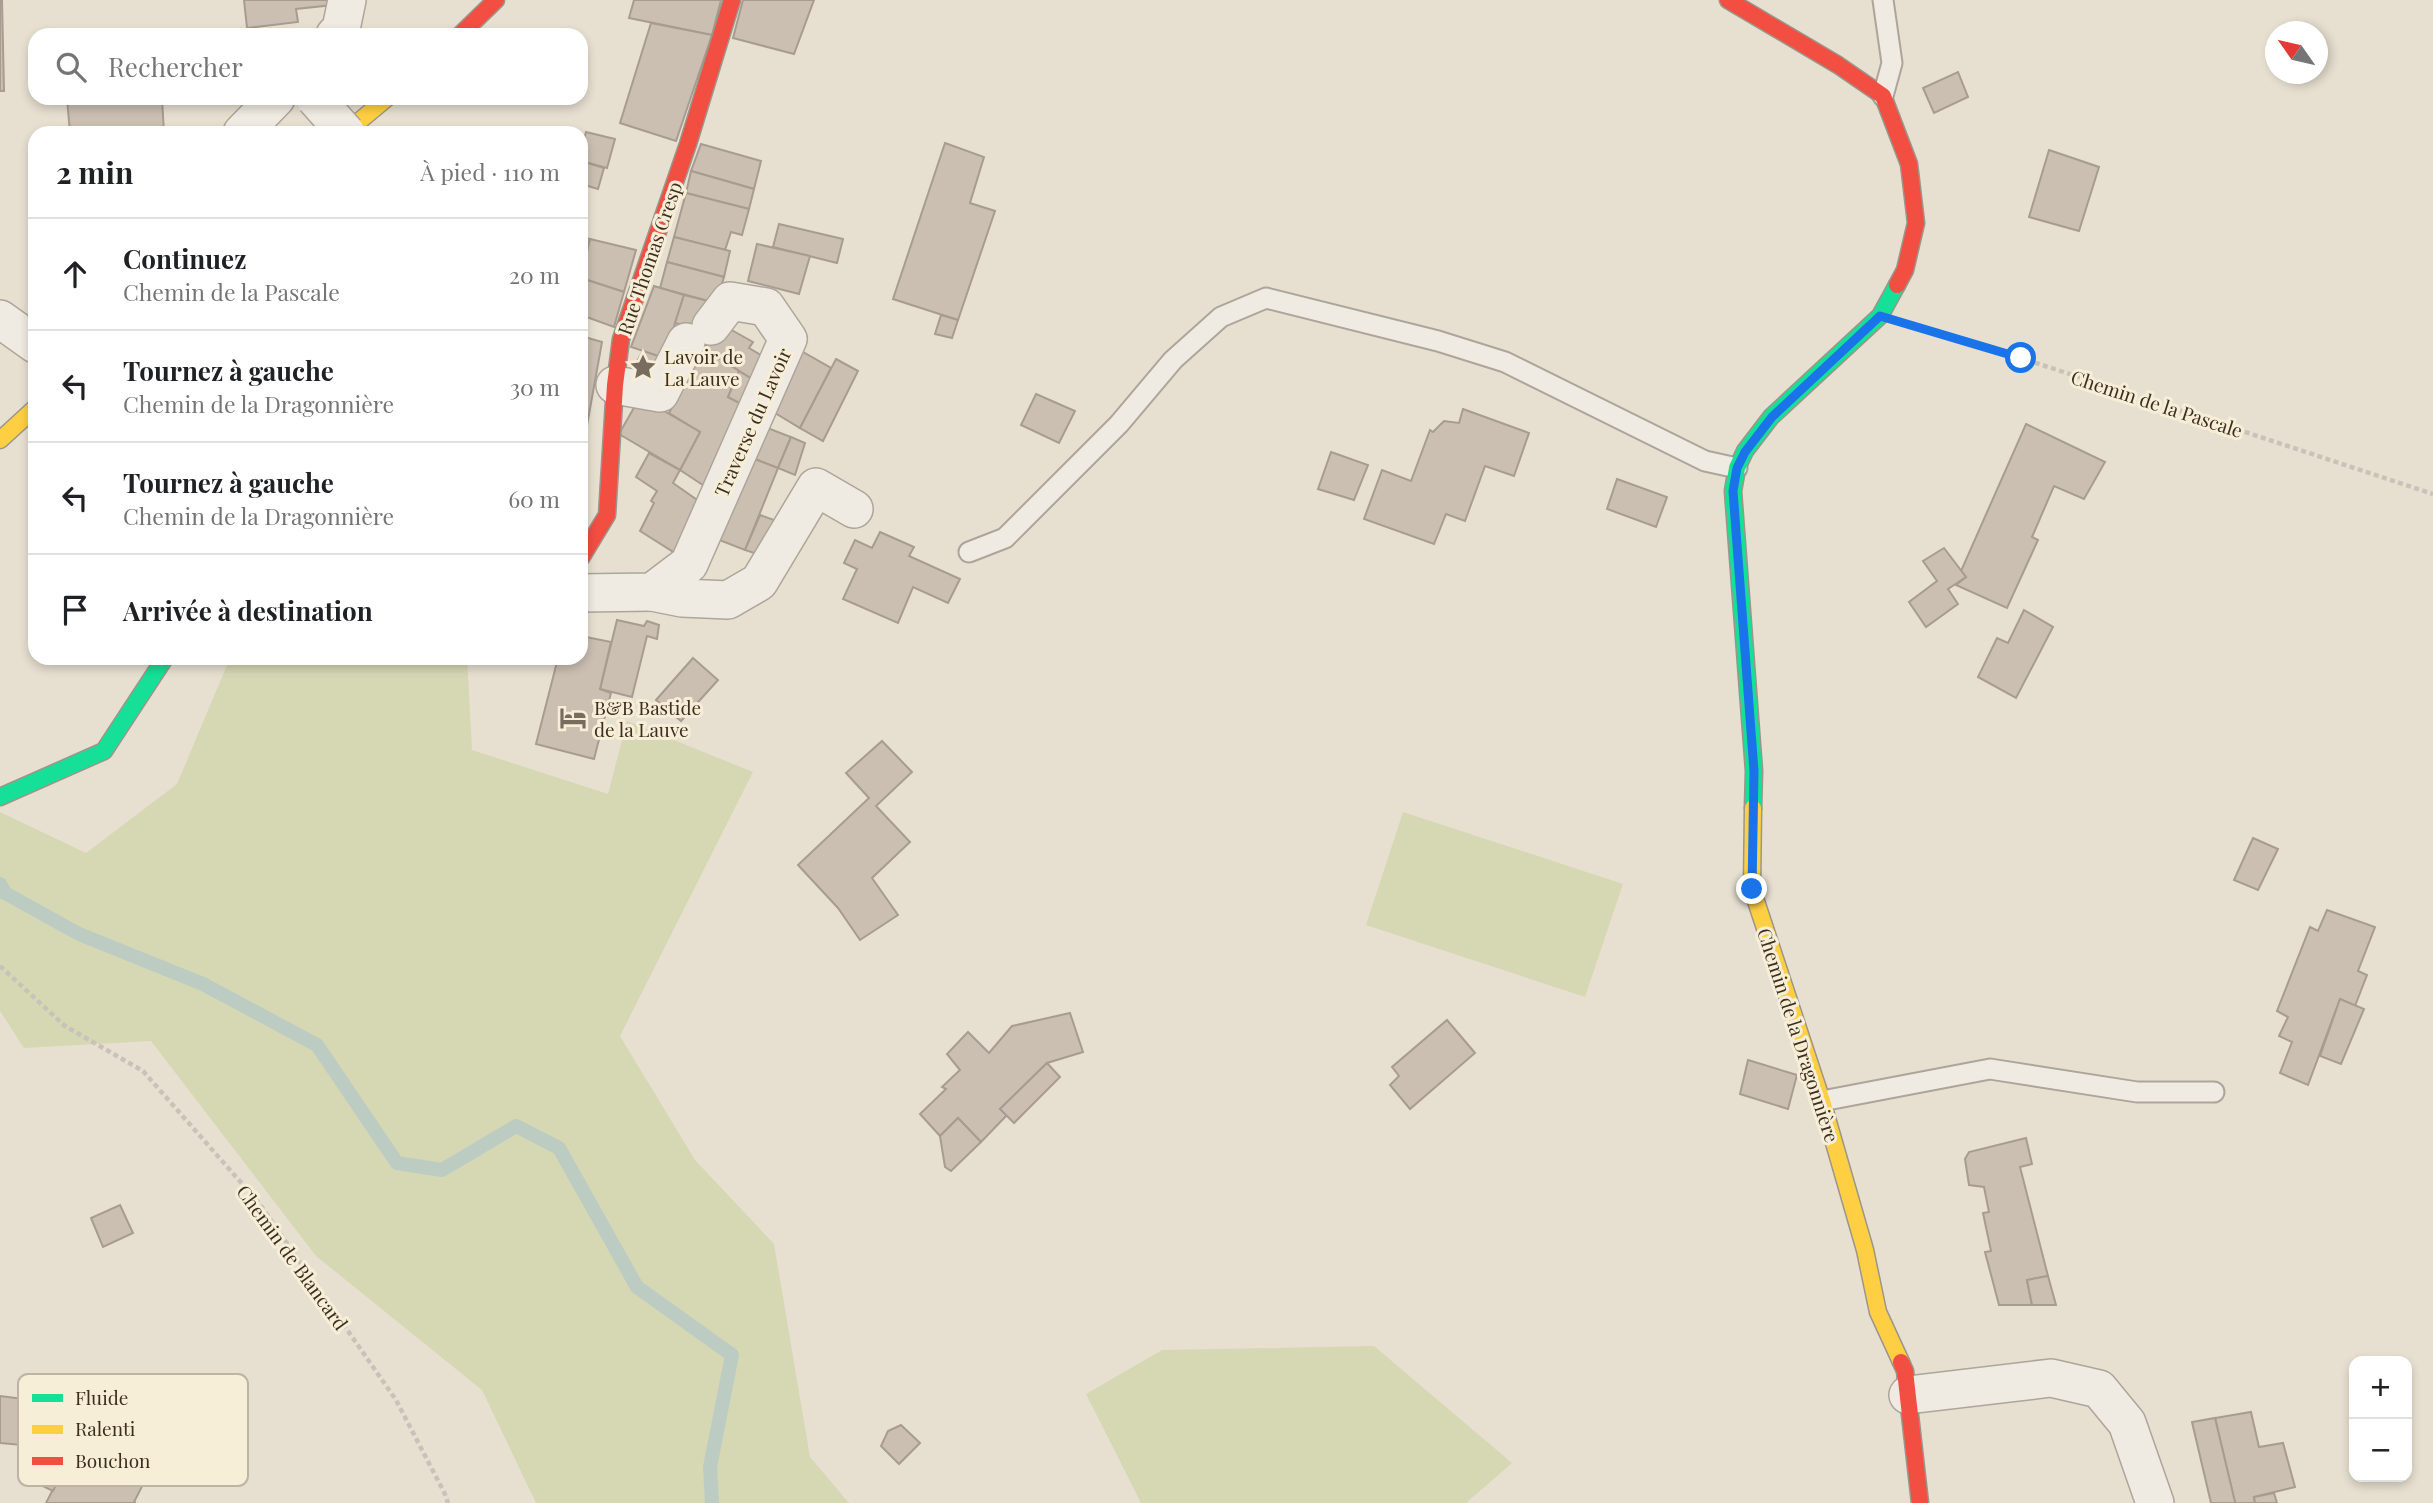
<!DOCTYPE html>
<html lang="fr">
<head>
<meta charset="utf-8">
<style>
	:root { --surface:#fff; --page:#f6f6f6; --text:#202124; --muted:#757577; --line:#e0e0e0 }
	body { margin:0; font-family:"Playfair Display",serif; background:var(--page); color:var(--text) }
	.controls { position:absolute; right:21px; bottom:21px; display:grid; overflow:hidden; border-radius:14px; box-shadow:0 4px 10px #0003 }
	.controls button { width:63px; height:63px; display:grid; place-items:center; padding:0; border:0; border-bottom:2px solid var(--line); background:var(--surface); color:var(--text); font:35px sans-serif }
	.compass { position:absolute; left:2265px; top:21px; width:63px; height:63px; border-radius:50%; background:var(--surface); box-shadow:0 4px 10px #0003; rotate:304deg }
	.stop { position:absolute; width:21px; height:21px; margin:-16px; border:5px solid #1a73e8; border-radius:50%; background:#fff }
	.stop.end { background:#1a73e8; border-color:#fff; box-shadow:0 2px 7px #0008 }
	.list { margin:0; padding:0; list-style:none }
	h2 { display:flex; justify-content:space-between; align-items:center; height:91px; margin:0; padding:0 28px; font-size:30px }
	h2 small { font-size:23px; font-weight:400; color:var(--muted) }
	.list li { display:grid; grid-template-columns:46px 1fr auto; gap:21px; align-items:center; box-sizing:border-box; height:112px; padding:0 28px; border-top:2px solid var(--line) }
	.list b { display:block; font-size:26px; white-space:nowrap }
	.list p { margin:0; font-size:23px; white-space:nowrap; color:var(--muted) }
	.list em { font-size:23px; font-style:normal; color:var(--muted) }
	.icon { flex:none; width:38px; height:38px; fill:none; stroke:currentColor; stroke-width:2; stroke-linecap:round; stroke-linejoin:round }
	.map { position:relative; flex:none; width:2433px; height:1503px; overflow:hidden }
	.search { position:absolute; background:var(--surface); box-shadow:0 4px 10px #0003; left:28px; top:28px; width:560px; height:77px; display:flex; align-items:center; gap:18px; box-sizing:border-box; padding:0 24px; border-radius:21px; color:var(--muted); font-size:26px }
	.panel { position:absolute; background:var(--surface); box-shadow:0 4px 10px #0003; left:28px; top:126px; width:560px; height:539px; border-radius:21px }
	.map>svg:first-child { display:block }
	.green { fill:#d6d7b3 }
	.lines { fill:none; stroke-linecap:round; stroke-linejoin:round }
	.stream { stroke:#bcccc2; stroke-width:14 }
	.building { fill:#cbbfb2; stroke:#a89c90; stroke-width:2 }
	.lane-casing { stroke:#ada599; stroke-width:23 }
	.street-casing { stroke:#ada599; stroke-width:40 }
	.fast-casing { stroke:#9c958a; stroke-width:19 }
	.slow-casing { stroke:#9c958a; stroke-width:19 }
	.jam-casing { stroke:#9c958a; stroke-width:19 }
	.path { stroke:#c8c2b9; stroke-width:4.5; stroke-dasharray:5 3.5; stroke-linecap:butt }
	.lane { stroke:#efebe3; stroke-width:19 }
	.street { stroke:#efebe3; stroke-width:37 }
	.fast { stroke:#16e098; stroke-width:16 }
	.slow { stroke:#ffcf43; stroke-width:16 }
	.jam { stroke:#f24e42; stroke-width:16 }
	.street-bridge-casing { stroke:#ada599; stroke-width:40; stroke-linecap:butt }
	.street-bridge { stroke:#efebe3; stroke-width:37 }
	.route { stroke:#1a73e8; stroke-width:9 }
	.labels { text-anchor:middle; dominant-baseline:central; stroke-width:6; stroke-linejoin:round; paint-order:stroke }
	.street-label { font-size:19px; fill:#3d2e20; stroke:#f7eed8 }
	.poi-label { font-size:19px; fill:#3d2e20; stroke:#f7eed8; text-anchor:start }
	.key { fill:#f7eed8; stroke:#bfb4a1; stroke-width:2 }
	.key-label { font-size:19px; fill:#3d2e20 }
</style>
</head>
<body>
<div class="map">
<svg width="2433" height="1503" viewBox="0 0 2433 1503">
	<rect width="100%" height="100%" fill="#e7e0d1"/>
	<g class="green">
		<polygon points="230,658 467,658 472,750 608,794 627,721 753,772 620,1036 695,1160 774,1244 810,1457 849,1503 536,1503 482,1390 316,1256 151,1041 24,1048 0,1011 0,812 86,853 177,784"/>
		<polygon points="1403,812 1623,884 1585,997 1366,925"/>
		<polygon points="1374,1346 1512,1463 1466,1503 1141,1503 1086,1394 1162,1350"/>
	</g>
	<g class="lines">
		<polyline class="stream" points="0,884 5,893 79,934 203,984 317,1045 397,1163 442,1170 516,1126 559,1148 637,1287 732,1355 710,1467 712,1503"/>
	</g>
	<g class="building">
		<polygon points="0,0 2,0 4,91 0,91"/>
		<polygon points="244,0 333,0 333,5 296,9 298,22 247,28"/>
		<polygon points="634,0 721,0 712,35 629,18"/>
		<polygon points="743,0 814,0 794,54 733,38"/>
		<polygon points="651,23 712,35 676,141 620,123"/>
		<polygon points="1958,72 1968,97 1934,113 1923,88"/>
		<polygon points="67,98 162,98 164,133 70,133"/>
		<polygon points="586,132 615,139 607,168 581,161 581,150"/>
		<polygon points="945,143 984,157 970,203 995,211 958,320 893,299"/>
		<polygon points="701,144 761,161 754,189 691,171"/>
		<polygon points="2049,150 2099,167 2079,231 2029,217"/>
		<polygon points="581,161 604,168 598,189 581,184"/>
		<polygon points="691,171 754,189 749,209 686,193"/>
		<polygon points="686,193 749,209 742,235 731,232 725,250 674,237"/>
		<polygon points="779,224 843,239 837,263 773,247"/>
		<polygon points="581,237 590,239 581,271"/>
		<polygon points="674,237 730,251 724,277 667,262"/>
		<polygon points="590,239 636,250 624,292 581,278"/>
		<polygon points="757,244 810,256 799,294 748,281"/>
		<polygon points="667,262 724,277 716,303 660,288"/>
		<polygon points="581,278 624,292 614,327 581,315"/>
		<polygon points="654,286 684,295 664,358 631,347"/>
		<polygon points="684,295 716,303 700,330 675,323"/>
		<polygon points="941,315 958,320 952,338 935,334"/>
		<polygon points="719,323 753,342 749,348 771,361 760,384 704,349"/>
		<polygon points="581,336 602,342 586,431 581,430"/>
		<polygon points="796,348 831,368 800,428 765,407"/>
		<polygon points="704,349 739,371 728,397 749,408 712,491 680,470 700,432 669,413"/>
		<polygon points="643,351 664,358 650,383 629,375"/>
		<polygon points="836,359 858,371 823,441 800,428"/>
		<polygon points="739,371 760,384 749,408 728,397"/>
		<polygon points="1036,394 1075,411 1059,443 1021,425"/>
		<polygon points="640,397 700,432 680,470 619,434"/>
		<polygon points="1463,409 1529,433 1514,476 1485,466 1465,521 1446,514 1434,544 1364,519 1382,470 1411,481 1430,430 1433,432 1444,421 1459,423"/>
		<polygon points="757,424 791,437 778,468 747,456"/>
		<polygon points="2026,424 2105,462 2084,499 2054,486 2032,537 2038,540 2007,608 1956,585 1966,577 1961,571"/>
		<polygon points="791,437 805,443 795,475 778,468"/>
		<polygon points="1331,452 1368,465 1354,500 1318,489"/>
		<polygon points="649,453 680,470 673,483 703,504 675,553 640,531 654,503 651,501 657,491 636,477"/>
		<polygon points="747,456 778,468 745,550 714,538"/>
		<polygon points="1617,479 1667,497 1656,527 1607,509"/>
		<polygon points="760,515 777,521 763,556 745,550"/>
		<polygon points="880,532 914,547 909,556 960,579 948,603 913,587 898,623 843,599 857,569 844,563 855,540 872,548"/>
		<polygon points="1944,548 1966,577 1948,589 1958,604 1926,627 1909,602 1937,581 1923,561"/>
		<polygon points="2024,610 2053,627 2016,698 1978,677 1997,638 2008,643"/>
		<polygon points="617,620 644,626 647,621 659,625 657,639 647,636 632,697 600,689"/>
		<polygon points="581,636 611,642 600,689 611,693 594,759 536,744 558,658 581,658"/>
		<polygon points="693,658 718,680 681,721 656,700"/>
		<polygon points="882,741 912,772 876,806 910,842 872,878 898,915 860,940 838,908 798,865 869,798 846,773"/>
		<polygon points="2253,838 2278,849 2258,890 2234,880"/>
		<polygon points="2327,910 2375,927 2358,971 2367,975 2355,1006 2340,999 2308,1085 2280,1073 2292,1042 2279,1036 2288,1017 2277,1011 2310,927 2318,931"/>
		<polygon points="2340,999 2364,1009 2341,1064 2320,1056"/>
		<polygon points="1070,1013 1083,1052 1047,1063 1000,1109 1007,1115 981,1142 958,1118 940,1136 920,1114 946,1089 942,1087 960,1070 947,1054 968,1032 989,1053 1012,1026"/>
		<polygon points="1447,1020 1475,1053 1410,1109 1390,1085 1399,1076 1392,1067"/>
		<polygon points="1748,1060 1797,1075 1788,1109 1740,1094"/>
		<polygon points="1047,1063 1060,1077 1014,1123 1000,1109"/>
		<polygon points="958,1118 981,1142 951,1171 945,1167 940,1136"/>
		<polygon points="2026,1138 2032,1164 2020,1167 2048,1276 2027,1280 2032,1305 1999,1305 1985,1252 1991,1251 1983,1213 1989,1212 1984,1187 1969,1185 1965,1159 1969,1152"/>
		<polygon points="120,1205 133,1233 103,1247 91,1218"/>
		<polygon points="2048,1276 2056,1305 2032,1305 2027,1280"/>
		<polygon points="0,1396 40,1401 33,1446 0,1443"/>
		<polygon points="79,1396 133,1425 121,1449 153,1465 134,1502 136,1503 46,1503 69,1458 52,1449"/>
		<polygon points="2251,1412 2259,1447 2283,1443 2295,1487 2254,1497 2255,1503 2235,1503 2215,1418"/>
		<polygon points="2215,1418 2235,1502 2235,1503 2211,1503 2192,1422"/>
		<polygon points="901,1425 920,1443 899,1464 881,1446 888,1431"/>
		<polygon points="48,1448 69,1458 53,1491 30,1480"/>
		<polygon points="2274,1493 2277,1503 2255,1503 2254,1497"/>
	</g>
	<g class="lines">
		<g class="lane-casing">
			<g id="lane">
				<polyline points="1883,96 1892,63 1883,0"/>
				<polyline points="969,552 1005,538 1119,424 1173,360 1221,317 1266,298 1438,341 1505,362 1705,461 1737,468"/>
				<polyline points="1822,1101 1990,1069 2137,1092 2214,1092"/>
			</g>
		</g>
		<g class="street-casing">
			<g id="street">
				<polyline points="335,35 341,29 347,0"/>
				<polyline points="242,133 276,98"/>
				<polyline points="0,319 35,344"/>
				<polyline points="615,385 660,393 686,342"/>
				<polyline points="652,592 682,598 728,600 759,582 816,487 854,509"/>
				<polyline points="581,593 652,592 689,564 788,339 766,307 730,301 711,326"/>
				<polyline points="1908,1395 2051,1378 2099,1389 2127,1423 2155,1503"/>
			</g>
		</g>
		<g class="fast-casing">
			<g id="fast">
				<polyline points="0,797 104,751 165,658"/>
				<polyline points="1753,808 1754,771 1733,491 1737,468 1745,451 1771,417 1880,316 1897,285"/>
			</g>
		</g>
		<g class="slow-casing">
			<g id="slow">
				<polyline points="345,133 387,98"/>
				<polyline points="0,440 35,408"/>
				<polyline points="1753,808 1752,889 1822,1101 1865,1250 1878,1312 1901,1362"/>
			</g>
		</g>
		<g class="jam-casing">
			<g id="jam">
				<polyline points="1728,0 1838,65 1883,96 1909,164 1916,223 1905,270 1897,285"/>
				<polyline points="460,35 496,0"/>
				<polyline points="581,558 607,515 615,385 621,339 688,144 732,0"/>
				<polyline points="1901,1362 1905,1371 1920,1503"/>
			</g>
		</g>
		<g class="path">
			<polyline points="1921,328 2021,358 2433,494"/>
			<polyline points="0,966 65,1026 143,1071 259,1203 396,1400 445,1494 448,1503"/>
		</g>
		<use href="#lane" class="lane"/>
		<use href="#street" class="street"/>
		<use href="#fast" class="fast"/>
		<use href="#slow" class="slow"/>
		<use href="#jam" class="jam"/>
		<g class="street-bridge-casing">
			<polyline id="street-bridge" points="315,98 346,133"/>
		</g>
		<use href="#street-bridge" class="street-bridge"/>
	</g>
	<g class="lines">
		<polyline class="route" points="1752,889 1754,771 1733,491 1737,468 1745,452 1772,417 1880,316 2021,358"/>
	</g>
	<defs>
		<g id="sight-bare" transform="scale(2.1)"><path d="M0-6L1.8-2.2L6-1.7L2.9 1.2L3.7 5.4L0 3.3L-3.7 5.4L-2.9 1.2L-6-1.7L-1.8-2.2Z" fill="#786c5e" stroke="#f7eed8" stroke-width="2.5" paint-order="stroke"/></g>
		<g id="hotel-bare" transform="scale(2.1)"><path d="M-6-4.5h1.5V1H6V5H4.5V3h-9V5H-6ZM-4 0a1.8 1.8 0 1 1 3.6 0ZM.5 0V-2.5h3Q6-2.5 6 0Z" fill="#786c5e" stroke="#f7eed8" stroke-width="2.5" paint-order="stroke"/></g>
	</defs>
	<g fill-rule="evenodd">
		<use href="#sight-bare" x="643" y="367"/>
		<use href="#hotel-bare" x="573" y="718"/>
	</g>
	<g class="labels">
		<g class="street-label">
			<text transform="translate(649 258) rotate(-71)">Rue Thomas Cresp</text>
			<text transform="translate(2157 403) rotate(18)">Chemin de la Pascale</text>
			<text transform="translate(752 422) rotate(-66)">Traverse du Lavoir</text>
			<text transform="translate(1799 1035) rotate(72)">Chemin de la Dragonnière</text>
			<text transform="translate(293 1257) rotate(54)">Chemin de Blancard</text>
		</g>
		<g class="poi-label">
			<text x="664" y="356">Lavoir de<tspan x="664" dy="22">La Lauve</tspan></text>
			<text x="594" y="707">B&amp;B Bastide<tspan x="594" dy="22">de la Lauve</tspan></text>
		</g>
	</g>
	<rect x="18" y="1374" width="230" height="112" rx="10" class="key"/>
	<rect x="32" y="1394" width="31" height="8" fill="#16e098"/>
	<rect x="32" y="1425" width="31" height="9" fill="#ffcf43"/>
	<rect x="32" y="1457" width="31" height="8" fill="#f24e42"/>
	<g class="key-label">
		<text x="75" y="1405">Fluide</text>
		<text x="75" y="1436">Ralenti</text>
		<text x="75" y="1468">Bouchon</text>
	</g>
</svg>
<div class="controls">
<button>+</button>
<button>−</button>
</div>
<svg class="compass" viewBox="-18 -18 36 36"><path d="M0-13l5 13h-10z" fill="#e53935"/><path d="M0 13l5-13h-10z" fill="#757577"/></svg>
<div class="stop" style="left:2021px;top:358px"></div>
<div class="stop end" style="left:1752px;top:889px"></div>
<div class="search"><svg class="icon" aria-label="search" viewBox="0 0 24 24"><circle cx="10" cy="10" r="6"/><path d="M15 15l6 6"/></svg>Rechercher</div>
<section class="panel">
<h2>2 min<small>À pied · 110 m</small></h2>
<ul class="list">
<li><svg class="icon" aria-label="ahead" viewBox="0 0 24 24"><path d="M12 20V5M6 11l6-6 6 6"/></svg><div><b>Continuez</b><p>Chemin de la Pascale</p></div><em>20 m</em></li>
<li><svg class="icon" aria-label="left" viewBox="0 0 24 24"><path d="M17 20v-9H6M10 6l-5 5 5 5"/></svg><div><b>Tournez à gauche</b><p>Chemin de la Dragonnière</p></div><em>30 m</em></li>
<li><svg class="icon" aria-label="left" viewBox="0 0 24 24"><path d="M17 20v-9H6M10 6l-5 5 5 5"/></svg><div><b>Tournez à gauche</b><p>Chemin de la Dragonnière</p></div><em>60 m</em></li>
<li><svg class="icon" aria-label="arrive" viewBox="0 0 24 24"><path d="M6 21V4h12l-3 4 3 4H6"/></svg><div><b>Arrivée à destination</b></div></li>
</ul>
</section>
</div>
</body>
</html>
